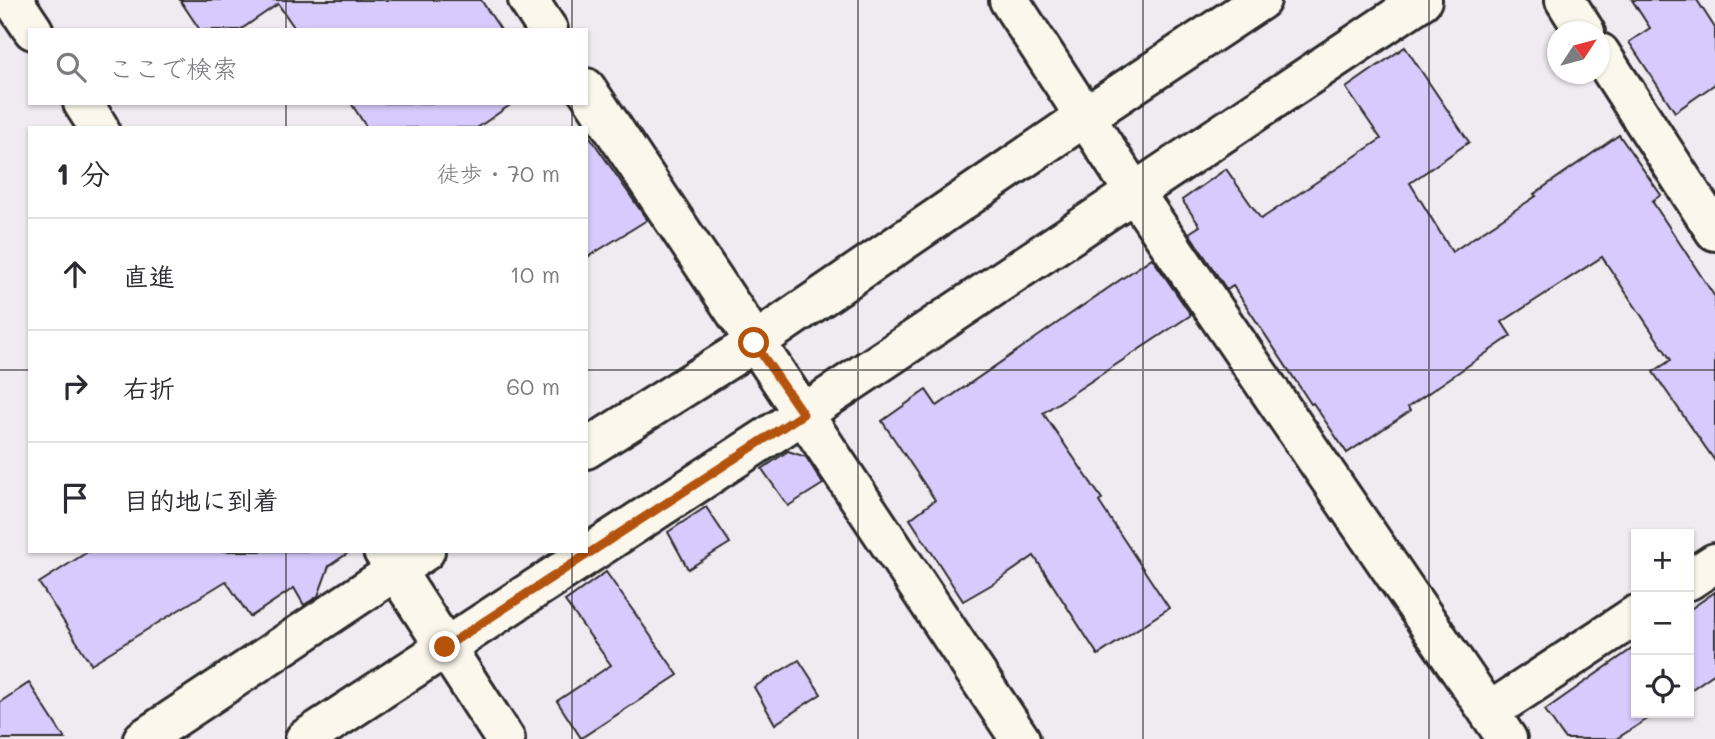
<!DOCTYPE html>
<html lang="ja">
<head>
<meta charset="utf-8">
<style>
	:root { --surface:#fff; --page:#f2f2f3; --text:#2b2b33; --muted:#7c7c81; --line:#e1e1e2 }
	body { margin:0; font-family:Mali,"Klee One",sans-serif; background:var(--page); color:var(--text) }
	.controls { position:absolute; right:21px; bottom:21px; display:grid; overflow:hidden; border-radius:0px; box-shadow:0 2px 5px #0004 }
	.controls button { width:63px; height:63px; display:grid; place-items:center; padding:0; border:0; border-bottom:2px solid var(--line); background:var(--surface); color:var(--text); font:35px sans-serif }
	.compass { position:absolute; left:1547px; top:21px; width:63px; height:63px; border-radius:50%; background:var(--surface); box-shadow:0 2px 5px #0004; rotate:54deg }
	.stop { position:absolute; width:21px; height:21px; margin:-16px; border:5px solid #b45309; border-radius:50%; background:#fff }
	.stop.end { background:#b45309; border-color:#fff; box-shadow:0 2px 7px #0008 }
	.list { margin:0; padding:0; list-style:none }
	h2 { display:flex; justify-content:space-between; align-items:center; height:91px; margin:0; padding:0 28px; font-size:30px }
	h2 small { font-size:23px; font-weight:400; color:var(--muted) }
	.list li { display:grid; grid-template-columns:46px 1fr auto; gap:21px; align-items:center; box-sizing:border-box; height:112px; padding:0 28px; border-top:2px solid var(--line) }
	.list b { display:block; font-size:26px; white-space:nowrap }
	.list em { font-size:23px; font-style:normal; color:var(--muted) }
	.icon { flex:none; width:38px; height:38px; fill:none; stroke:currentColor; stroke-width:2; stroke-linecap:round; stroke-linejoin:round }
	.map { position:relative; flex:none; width:1715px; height:739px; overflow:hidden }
	.search { position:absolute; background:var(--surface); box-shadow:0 2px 5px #0004; left:28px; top:28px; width:560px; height:77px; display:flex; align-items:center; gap:18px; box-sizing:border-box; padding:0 24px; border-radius:0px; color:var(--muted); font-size:26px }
	.panel { position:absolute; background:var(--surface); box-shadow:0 2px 5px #0004; left:28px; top:126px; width:560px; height:427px; border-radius:0px }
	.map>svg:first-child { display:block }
	.building { fill:#d8cafc; stroke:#2b2b2b; stroke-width:2 }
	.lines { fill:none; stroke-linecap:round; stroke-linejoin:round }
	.street-casing { stroke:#2b2b2b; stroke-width:44 }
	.secondary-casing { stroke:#2b2b2b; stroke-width:44 }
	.street { stroke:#fbf7ec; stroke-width:38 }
	.secondary { stroke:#fbf7ec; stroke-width:38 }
	.route { stroke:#b45309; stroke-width:9 }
	.grid { fill:none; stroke:#2b2b2b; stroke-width:2; stroke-opacity:0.55 }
</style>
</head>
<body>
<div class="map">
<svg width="1715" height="739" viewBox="0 0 1715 739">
	<rect width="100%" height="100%" fill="#f0eaf1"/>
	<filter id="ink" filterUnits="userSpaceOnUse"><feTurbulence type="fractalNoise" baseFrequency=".0143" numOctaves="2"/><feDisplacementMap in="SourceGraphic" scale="14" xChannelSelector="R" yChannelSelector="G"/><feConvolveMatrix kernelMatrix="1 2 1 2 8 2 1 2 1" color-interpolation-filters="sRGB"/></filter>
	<g filter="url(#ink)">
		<g class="building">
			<polygon points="180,0 481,0 501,30 296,30 278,4 240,30 200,30"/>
			<polygon points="1632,0 1697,0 1715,28 1715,84 1675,112 1629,42 1650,28"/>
			<polygon points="1405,47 1469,142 1410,183 1452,252 1536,196 1534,194 1619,135 1661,195 1652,201 1715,297 1715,461 1653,372 1671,360 1602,257 1502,322 1511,336 1408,407 1410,411 1347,453 1313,403 1311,404 1233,286 1227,290 1189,233 1200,226 1182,200 1226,169 1261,219 1381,139 1346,88"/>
			<polygon points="351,103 513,103 477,128 367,128"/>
			<polygon points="586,131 647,220 586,258"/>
			<polygon points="1152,258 1191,315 1043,413 1102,499 1099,502 1169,608 1098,655 1034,556 996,582 963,601 910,519 935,500 882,421 926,390 937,406"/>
			<polygon points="788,451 806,457 823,484 788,506 762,469"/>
			<polygon points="706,507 730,543 688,569 668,532"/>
			<polygon points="89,551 351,551 329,566 318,596 304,605 294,588 250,617 226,581 91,664 39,583"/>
			<polygon points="606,572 678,675 581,738 557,701 611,665 565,601"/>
			<polygon points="1715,592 1715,673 1689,691 1689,610"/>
			<polygon points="1636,646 1636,713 1657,713 1616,739 1565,739 1545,710"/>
			<polygon points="799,660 821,694 775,724 754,687"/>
			<polygon points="29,683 65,739 0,739 0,702"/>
		</g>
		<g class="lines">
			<g class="street-casing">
				<g id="street">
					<polyline points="528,0 548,30"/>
					<polyline points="1009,0 1134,192 1507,739"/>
					<polyline points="1565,0 1585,32"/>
					<polyline points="1600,53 1715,231"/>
					<polyline points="586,88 1020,739"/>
					<polyline points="586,449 754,343 1086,116 1261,0"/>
					<polyline points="1689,580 1715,563"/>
					<polyline points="1489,712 1636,615"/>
					<polyline points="143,739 425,551"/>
					<polyline points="305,739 803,414 1422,0"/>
				</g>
			</g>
			<g class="secondary-casing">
				<g id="secondary">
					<polyline points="13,0 33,30"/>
					<polyline points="83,103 99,128"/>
					<polyline points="383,551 505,739"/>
				</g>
			</g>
			<use href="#street" class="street"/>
			<use href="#secondary" class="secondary"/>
		</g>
	</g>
	<g class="lines" filter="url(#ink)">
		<polyline class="route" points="445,647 803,414 754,343"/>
	</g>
	<path class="grid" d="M286,0v30M572,0v30M858,0v739M1143,0v739M1429,0v739M286,103v25M572,103v25M0,370h30M586,370h1129M286,551v188M572,551v188"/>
</svg>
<div class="controls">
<button>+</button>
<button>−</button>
<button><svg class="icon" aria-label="locate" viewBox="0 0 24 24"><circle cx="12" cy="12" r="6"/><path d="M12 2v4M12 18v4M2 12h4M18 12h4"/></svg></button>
</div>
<svg class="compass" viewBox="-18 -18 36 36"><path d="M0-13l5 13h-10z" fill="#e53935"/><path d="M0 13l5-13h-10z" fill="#7c7c81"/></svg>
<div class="stop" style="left:754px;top:343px"></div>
<div class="stop end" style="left:445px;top:647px"></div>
<div class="search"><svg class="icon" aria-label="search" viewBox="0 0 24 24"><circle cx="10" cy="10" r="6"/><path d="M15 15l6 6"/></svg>ここで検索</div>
<section class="panel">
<h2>1 分<small>徒歩 · 70 m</small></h2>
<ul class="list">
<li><svg class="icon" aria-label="ahead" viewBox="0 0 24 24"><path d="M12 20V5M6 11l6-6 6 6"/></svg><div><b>直進</b></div><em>10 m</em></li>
<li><svg class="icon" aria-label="right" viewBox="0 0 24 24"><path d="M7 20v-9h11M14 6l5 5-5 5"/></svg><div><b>右折</b></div><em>60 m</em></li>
<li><svg class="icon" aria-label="arrive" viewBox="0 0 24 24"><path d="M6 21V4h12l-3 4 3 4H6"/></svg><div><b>目的地に到着</b></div></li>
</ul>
</section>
</div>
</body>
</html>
